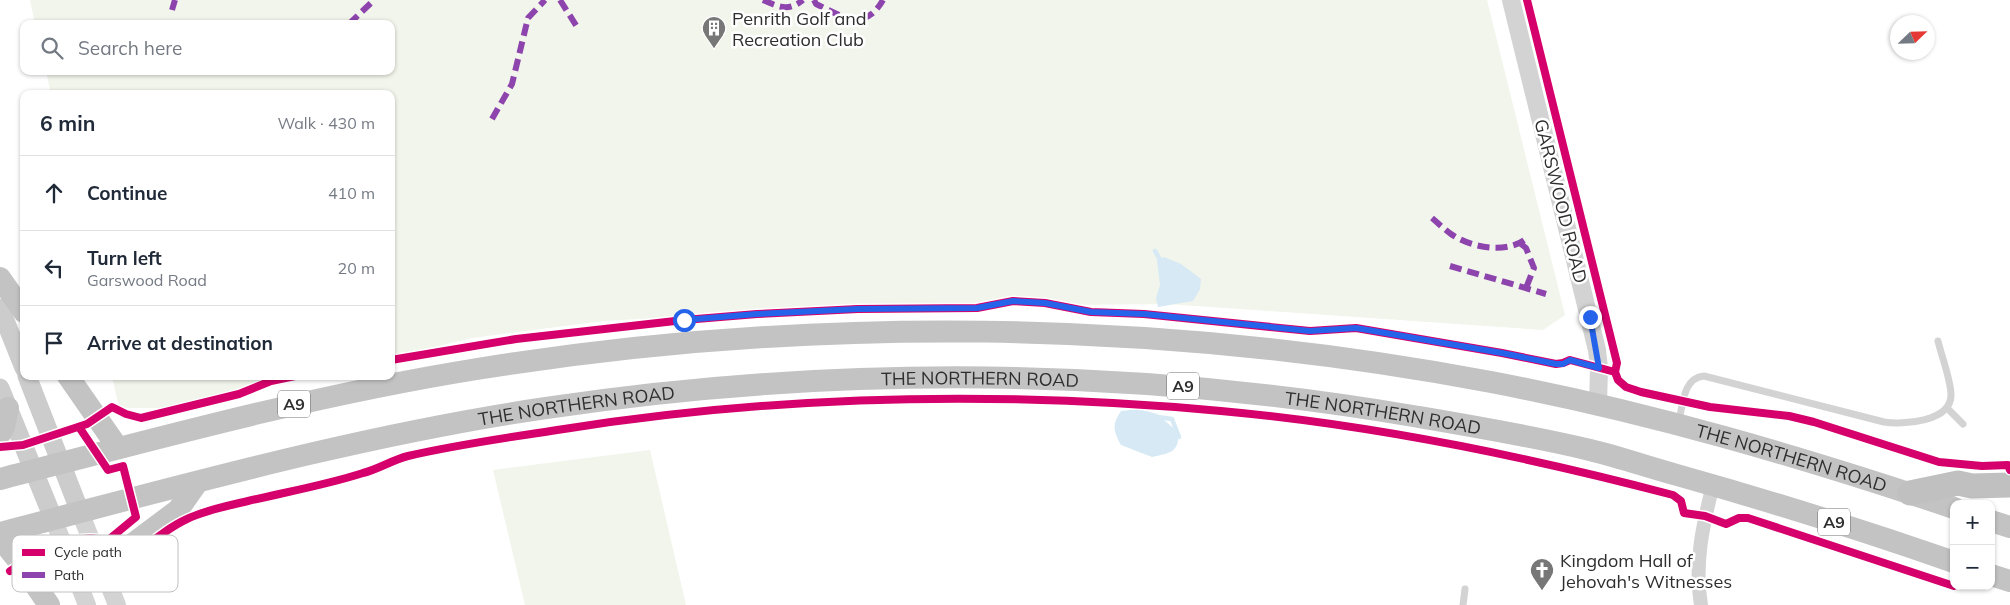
<!DOCTYPE html>
<html lang="en">
<head>
<meta charset="utf-8">
<style>
	:root { --surface:#fff; --page:#f6f6f7; --text:#1f2937; --muted:#747a83; --line:#e0e1e3 }
	body { margin:0; font-family:Mulish,sans-serif; background:var(--page); color:var(--text) }
	.controls { position:absolute; right:15px; bottom:15px; display:grid; overflow:hidden; border-radius:10px; box-shadow:0 1px 4px #0004 }
	.controls button { width:45px; height:45px; display:grid; place-items:center; padding:0; border:0; border-bottom:1px solid var(--line); background:var(--surface); color:var(--text); font:25px sans-serif }
	.compass { position:absolute; left:1890px; top:15px; width:45px; height:45px; border-radius:50%; background:var(--surface); box-shadow:0 1px 4px #0004; rotate:67deg }
	.stop { position:absolute; width:15px; height:15px; margin:-11px; border:4px solid #2563eb; border-radius:50%; background:#fff }
	.stop.end { background:#2563eb; border-color:#fff; box-shadow:0 1px 5px #0008 }
	.list { margin:0; padding:0; list-style:none }
	h2 { display:flex; justify-content:space-between; align-items:center; height:65px; margin:0; padding:0 20px; font-size:21px }
	h2 small { font-size:16px; font-weight:400; color:var(--muted) }
	.list li { display:grid; grid-template-columns:32px 1fr auto; gap:15px; align-items:center; box-sizing:border-box; height:75px; padding:0 20px; border-top:1px solid var(--line) }
	.list b { display:block; font-size:19px; white-space:nowrap }
	.list p { margin:0; font-size:16px; white-space:nowrap; color:var(--muted) }
	.list em { font-size:16px; font-style:normal; color:var(--muted) }
	.icon { flex:none; width:28px; height:28px; fill:none; stroke:currentColor; stroke-width:2; stroke-linecap:round; stroke-linejoin:round }
	.map { position:relative; flex:none; width:2010px; height:605px; overflow:hidden }
	.search { position:absolute; background:var(--surface); box-shadow:0 1px 4px #0004; left:20px; top:20px; width:375px; height:55px; display:flex; align-items:center; gap:12px; box-sizing:border-box; padding:0 18px; border-radius:10px; color:var(--muted); font-size:19px }
	.panel { position:absolute; background:var(--surface); box-shadow:0 1px 4px #0004; left:20px; top:90px; width:375px; height:290px; border-radius:10px }
	.map>svg:first-child { display:block }
	.green { fill:#f1f5eb }
	.water { fill:#d6e9f4 }
	.lines { fill:none; stroke-linecap:round; stroke-linejoin:round }
	.stream { stroke:#d6e9f4; stroke-width:4.5 }
	.service { stroke:#d3d3d3; stroke-width:7 }
	.minor { stroke:#d3d3d3; stroke-width:14 }
	.tertiary { stroke:#d3d3d3; stroke-width:18 }
	.secondary { stroke:#ccc; stroke-width:19 }
	.trunk { stroke:#c3c3c3; stroke-width:22 }
	.motorway { stroke:#c0c0c0; stroke-width:25 }
	.quiet { stroke:#8e44ad; stroke-width:6; stroke-dasharray:12 6; stroke-linecap:butt }
	.cycleway-casing { stroke:#fff; stroke-width:11 }
	.cycleway { stroke:#d6006c; stroke-width:8 }
	.route { stroke:#2563eb; stroke-width:6 }
	.labels { text-anchor:middle; dominant-baseline:central; stroke-width:5; stroke-linejoin:round; paint-order:stroke }
	.shield { fill:#fff; stroke:#6d6d6d; stroke-width:1 }
	.shield-label { font-size:16px; font-weight:bold; fill:#2e2e2e }
	.poi-label { font-size:18px; fill:#2e2e2e; stroke:#fff; text-anchor:start }
	.street-label { font-size:18px; fill:#2e2e2e; stroke:#fff }
	.key { fill:#fff; stroke:#c0c0c0; stroke-width:1 }
	.key-label { font-size:14px; fill:#2e2e2e }
</style>
</head>
<body>
<div class="map">
<svg width="2010" height="605" viewBox="0 0 2010 605">
	<rect width="100%" height="100%" fill="#fff"/>
	<g class="green">
		<polygon points="30,0 1487,0 1565,315 1543,330 1168,304 847,307 604,321 472,338 391,357 391,94 51,94 46,71 391,71 391,24 35,24"/>
		<polygon points="112,376 306,376 166,408 119,408"/>
		<polygon points="650,450 686,605 525,605 493,470"/>
	</g>
	<g class="water">
		<polygon points="1164,257 1181,264 1201,279 1200,289 1193,301 1158,307 1156,298 1160,285 1157,260"/>
		<path d="M1139,409l18,5 21,18c2,21 -9,21 -26,25l-31,-12c-8,-15 -9,-20 0,-34z"/>
	</g>
	<g class="lines">
		<g class="stream">
			<polyline points="1155,251 1162,263"/>
			<polyline points="1158,417 1172,419 1179,437"/>
		</g>
		<g class="service">
			<polyline points="1947,408 1963,424"/>
			<path d="M1679,421c4,-17 4,-43 25,-45l180,46c19,3 68,0 67,-28 -1,-17 -9,-36 -13,-53"/>
			<polyline points="1463,605 1465,589"/>
		</g>
		<path class="minor" d="M1701,605c-7,-41 2,-81 12,-120"/>
		<g class="tertiary">
			<polyline points="1511,0 1597,350 1599,368 1598,405"/>
			<polyline points="80,512 117,605"/>
			<polyline points="53,518 87,605"/>
		</g>
		<g class="secondary">
			<polyline points="0,308 24,368"/>
			<polyline points="27,376 80,512"/>
			<polyline points="0,388 53,518"/>
		</g>
		<g class="trunk">
			<polyline points="0,278 24,312"/>
			<polyline points="68,376 118,448"/>
			<polyline points="0,434 4,427 8,408"/>
			<path id="s1" d="M0,479c158,-41 315,-84 477,-110 335,-54 681,-50 1014,13 158,30 311,75 463,126"/>
			<polyline points="1991,521 2010,527"/>
			<path id="s2" d="M0,533c181,-47 361,-98 546,-125 289,-43 579,-41 867,8 59,10 119,20 177,34 29,7 58,17 87,25 93,26 185,55 277,87"/>
			<polyline points="0,538 21,564 49,605"/>
			<polyline points="102,567 178,510 197,483"/>
			<polyline points="1991,575 2010,581"/>
		</g>
		<polyline class="motorway" points="1910,493 1958,483 1972,486 2010,485"/>
		<g class="quiet">
			<polyline points="560,0 579,30"/>
			<path d="M763,0c16,7 25,12 40,0"/>
			<path d="M814,0l2,4c26,12 48,29 67,-4"/>
			<polyline points="172,10 175,0"/>
			<polyline points="349,24 374,0"/>
			<polyline points="492,119 512,84 528,18 545,0"/>
			<path d="M1432,218c6,5 12,11 19,16 20,14 58,21 77,3"/>
			<polyline points="1521,244 1526,248 1534,268 1526,288"/>
			<polyline points="1450,266 1546,294"/>
		</g>
		<g class="cycleway-casing">
			<g id="cycleway">
				<polyline points="1527,0 1617,363 1615,372"/>
				<polyline points="391,360 516,339 684,320 757,314 858,309 977,308 1013,301 1045,303 1091,312 1144,314 1310,331 1356,328 1502,353 1556,364 1563,363 1570,360 1615,372 1618,380 1626,387 1641,392 1710,407 1789,416 1814,422 1939,462 1982,466 2008,465 2010,470"/>
				<polyline points="79,427 108,470 123,466 136,517 107,541"/>
				<polyline points="0,447 23,445 87,424 112,407 126,414 141,418 239,394 271,381 295,376"/>
				<path d="M10,571l11,-7 3,-4c26,-12 64,-32 92,-15 5,3 9,10 12,15 19,-14 37,-31 59,-41 19,-9 40,-13 61,-18 38,-9 78,-16 115,-28 16,-4 29,-13 45,-17 51,-12 104,-19 156,-27 215,-34 440,-38 657,-18 153,14 304,45 452,84l8,6 3,12 21,3 21,8 13,-6h9l206,68"/>
			</g>
		</g>
		<use href="#cycleway" class="cycleway"/>
	</g>
	<g class="lines">
		<polyline class="route" points="684,320 757,314 858,309 977,308 1013,301 1045,303 1091,312 1144,314 1310,331 1356,328 1502,353 1556,364 1563,364 1570,360 1599,368 1590,317"/>
	</g>
	<defs>
		<g id="building-pin" transform="scale(1.25)"><path d="M0 17L-7.5 6A9.5 9.5 0 1 1 7.5 6Z" fill="#777" stroke="#fff"/><path d="M-4-6H4V6H1V3H-1V6H-4ZM-2.5-4.3h1.7v1.8h-1.7ZM.8-4.3h1.7v1.8H.8ZM-2.5-1h1.7V.8h-1.7ZM.8-1h1.7V.8H.8Z" fill="#fff"/></g>
		<g id="church-pin" transform="scale(1.25)"><path d="M0 17L-7.5 6A9.5 9.5 0 1 1 7.5 6Z" fill="#777" stroke="#fff"/><path d="M-1.2-6h2.4v3.5h3.3v2.4h-3.3V6h-2.4V-.1h-3.3v-2.4h3.3Z" fill="#fff"/></g>
	</defs>
	<g fill-rule="evenodd">
		<use href="#building-pin" x="714" y="28"/>
		<use href="#church-pin" x="1542" y="570"/>
	</g>
	<g class="labels">
		<g class="shield">
			<rect x="1167" y="372.5" width="32" height="27" rx="4"/>
			<rect x="278" y="390.5" width="32" height="27" rx="4"/>
			<rect x="1818" y="508.5" width="32" height="27" rx="4"/>
		</g>
		<g class="shield-label">
			<text x="1183" y="386">A9</text>
			<text x="294" y="404">A9</text>
			<text x="1834" y="522">A9</text>
		</g>
		<g class="poi-label">
			<text x="732" y="18">Penrith Golf and<tspan x="732" dy="21">Recreation Club</tspan></text>
			<text x="1560" y="560">Kingdom Hall of<tspan x="1560" dy="21">Jehovah's Witnesses</tspan></text>
		</g>
		<g class="street-label">
			<text transform="translate(1561 201) rotate(76)">GARSWOOD ROAD</text>
			<text stroke="none"><textPath href="#s2" startOffset="996">THE NORTHERN ROAD</textPath></text>
			<text stroke="none"><textPath href="#s2" startOffset="591">THE NORTHERN ROAD</textPath></text>
			<text stroke="none"><textPath href="#s2" startOffset="1401">THE NORTHERN ROAD</textPath></text>
			<text stroke="none"><textPath href="#s1" startOffset="1819">THE NORTHERN ROAD</textPath></text>
		</g>
	</g>
	<rect x="12" y="535" width="166" height="57" rx="8" class="key"/>
	<rect x="22" y="549" width="23" height="7" fill="#d6006c"/>
	<rect x="22" y="572" width="23" height="6" fill="#8e44ad"/>
	<g class="key-label">
		<text x="54" y="557">Cycle path</text>
		<text x="54" y="580">Path</text>
	</g>
</svg>
<div class="controls">
<button>+</button>
<button>−</button>
</div>
<svg class="compass" viewBox="-18 -18 36 36"><path d="M0-13l5 13h-10z" fill="#e53935"/><path d="M0 13l5-13h-10z" fill="#747a83"/></svg>
<div class="stop" style="left:684px;top:320px"></div>
<div class="stop end" style="left:1590px;top:317px"></div>
<div class="search"><svg class="icon" aria-label="search" viewBox="0 0 24 24"><circle cx="10" cy="10" r="6"/><path d="M15 15l6 6"/></svg>Search here</div>
<section class="panel">
<h2>6 min<small>Walk · 430 m</small></h2>
<ul class="list">
<li><svg class="icon" aria-label="ahead" viewBox="0 0 24 24"><path d="M12 20V5M6 11l6-6 6 6"/></svg><div><b>Continue</b></div><em>410 m</em></li>
<li><svg class="icon" aria-label="left" viewBox="0 0 24 24"><path d="M17 20v-9H6M10 6l-5 5 5 5"/></svg><div><b>Turn left</b><p>Garswood Road</p></div><em>20 m</em></li>
<li><svg class="icon" aria-label="arrive" viewBox="0 0 24 24"><path d="M6 21V4h12l-3 4 3 4H6"/></svg><div><b>Arrive at destination</b></div></li>
</ul>
</section>
</div>
</body>
</html>
